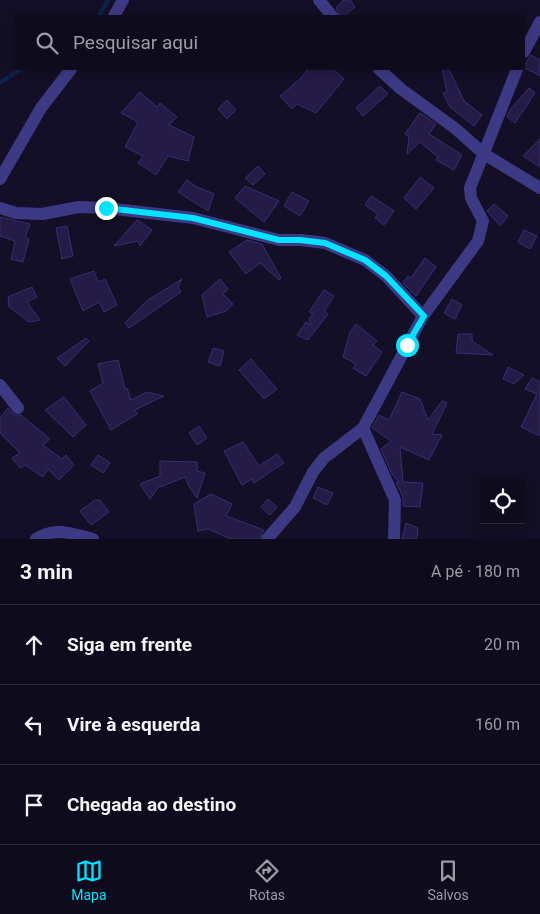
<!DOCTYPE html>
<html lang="pt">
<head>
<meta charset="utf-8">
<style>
	:root { --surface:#0e0b1c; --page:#171425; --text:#f1f3f6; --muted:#9b9ba3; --line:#2e2b3b; --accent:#00e5ff }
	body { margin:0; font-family:Roboto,sans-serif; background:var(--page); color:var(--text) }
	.controls { position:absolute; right:15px; bottom:15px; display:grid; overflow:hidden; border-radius:0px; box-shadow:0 2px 12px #0003 }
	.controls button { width:45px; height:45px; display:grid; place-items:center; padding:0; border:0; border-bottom:1px solid var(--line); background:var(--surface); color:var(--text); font:25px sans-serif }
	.stop { position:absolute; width:15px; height:15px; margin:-11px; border:4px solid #00e5ff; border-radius:50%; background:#fff }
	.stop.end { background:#00e5ff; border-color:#fff; box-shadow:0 1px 5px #0008 }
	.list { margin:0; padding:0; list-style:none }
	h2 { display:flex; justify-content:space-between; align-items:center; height:65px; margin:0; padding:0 20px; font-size:21px }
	h2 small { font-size:16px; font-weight:400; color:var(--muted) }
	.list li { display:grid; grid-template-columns:32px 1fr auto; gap:15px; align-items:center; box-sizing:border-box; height:80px; padding:0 20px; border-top:1px solid var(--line) }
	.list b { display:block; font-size:19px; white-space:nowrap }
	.list em { font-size:16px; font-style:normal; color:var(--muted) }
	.icon { flex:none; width:28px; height:28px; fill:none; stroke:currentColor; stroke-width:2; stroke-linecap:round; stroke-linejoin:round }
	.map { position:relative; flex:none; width:540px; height:539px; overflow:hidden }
	.search { position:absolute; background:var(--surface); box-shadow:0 2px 12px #0003; left:15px; right:15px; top:15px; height:55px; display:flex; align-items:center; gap:12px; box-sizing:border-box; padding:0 18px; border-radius:0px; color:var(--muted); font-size:19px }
	.sheet { height:305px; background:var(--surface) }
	nav { display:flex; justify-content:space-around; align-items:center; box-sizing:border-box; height:70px; border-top:1px solid var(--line); background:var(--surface); font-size:14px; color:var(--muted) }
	nav a { display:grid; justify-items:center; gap:2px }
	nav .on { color:var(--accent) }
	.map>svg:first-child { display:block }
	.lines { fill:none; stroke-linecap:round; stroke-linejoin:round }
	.stream { stroke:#0c2248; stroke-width:4.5 }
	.building { fill:#241b47; stroke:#3b2d73 }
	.minor { stroke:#3d3a85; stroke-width:12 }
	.route { stroke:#00e5ff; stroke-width:6 }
</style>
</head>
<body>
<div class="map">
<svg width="540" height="539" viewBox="0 0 540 539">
	<rect width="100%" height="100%" fill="#130f26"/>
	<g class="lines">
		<g class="stream">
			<polyline points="99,16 108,0"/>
			<polyline points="0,83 21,69"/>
		</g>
	</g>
	<g class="building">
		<polygon points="344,0 350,0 355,7 344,16 340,16 336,8"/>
		<polygon points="531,55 540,60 540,76 525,68 524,66"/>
		<polygon points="308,69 333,69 344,79 316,113 297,104 292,109 280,96 300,79"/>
		<polygon points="442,69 449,69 464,101 482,115 474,126 450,107 443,93 447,92"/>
		<polygon points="380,86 388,94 363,116 356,108"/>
		<polygon points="529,88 535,93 515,123 507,117 510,110"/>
		<polygon points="140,92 157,107 160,103 177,117 169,125 194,137 188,161 168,156 156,175 138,163 143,156 125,147 138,122 121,113"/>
		<polygon points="227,100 236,110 227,119 218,109"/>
		<polygon points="420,113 436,124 429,134 462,155 454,170 436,160 438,157 420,142 407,154 409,136 405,134"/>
		<polygon points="540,139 540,167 523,156"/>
		<polygon points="258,166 265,174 253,185 245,178"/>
		<polygon points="420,177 434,188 416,209 404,198"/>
		<polygon points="187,180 197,187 214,194 208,211 178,192"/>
		<polygon points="245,186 279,201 264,222 235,198"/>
		<polygon points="292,192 309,201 300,216 284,206"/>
		<polygon points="371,196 394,211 384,225 375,218 378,214 365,205"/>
		<polygon points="494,204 508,216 500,226 487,211"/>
		<polygon points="0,217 30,224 25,237 29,239 23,262 11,259 15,241 0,236"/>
		<polygon points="137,220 152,230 140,246 138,241 114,246"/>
		<polygon points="67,226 73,256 62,259 56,228"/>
		<polygon points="524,230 537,236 530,249 518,242"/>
		<polygon points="247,240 262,244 281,278 279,280 260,263 246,274 229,252"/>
		<polygon points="425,258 436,267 416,296 403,283 408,276 411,278"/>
		<polygon points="94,271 98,282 105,279 117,305 104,312 99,302 83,311 70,279"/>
		<polygon points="182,279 178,287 181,292 129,328 125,323 148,300"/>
		<polygon points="220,279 228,289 223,294 233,304 226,311 207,317 202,295"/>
		<polygon points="32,287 37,297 27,302 40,320 29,322 9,307 8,297"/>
		<polygon points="324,290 334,296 324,311 328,314 308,340 297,335 306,322 312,325 309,319 313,314 309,312"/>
		<polygon points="452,299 462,305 455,319 444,313"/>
		<polygon points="356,324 377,341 373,345 382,352 366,376 353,368 356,364 343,357 350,332"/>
		<polygon points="458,334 472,334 472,341 493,355 456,353"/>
		<polygon points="86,338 89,341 65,366 57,358"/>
		<polygon points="213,348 224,351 220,366 208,362"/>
		<polygon points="251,359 277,389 264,399 239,370"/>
		<polygon points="118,360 125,389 127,388 131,400 147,392 164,396 135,410 137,414 111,430 90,391 103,383 98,364"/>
		<polygon points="508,367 524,375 514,384 503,379"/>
		<polygon points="532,378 540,382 540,436 521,427 537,394 525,389"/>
		<polygon points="402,392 420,399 428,420 442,401 447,403 432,434 442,435 429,460 400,447 403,482 423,483 420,507 403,506 403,497 396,482 399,482 392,474 381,449 391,441 372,428 379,415 389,420"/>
		<polygon points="64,397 86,425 73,437 45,410"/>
		<polygon points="8,408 15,415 21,415 50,439 43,445 62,459 66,455 74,465 59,480 48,469 43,477 25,465 20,468 12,458 20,453 0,433 0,418"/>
		<polygon points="199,426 207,438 197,445 189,433"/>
		<polygon points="243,442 259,466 277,454 284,463 254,483 252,479 242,485 224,451"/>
		<polygon points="98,455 110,463 103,473 91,465"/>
		<polygon points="160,461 197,462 197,471 205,473 197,498 190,488 185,477 160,487 160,485 150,499 140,484 160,476"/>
		<polygon points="318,487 333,493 327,505 313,498"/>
		<polygon points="211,494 232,504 226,516 264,530 259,539 231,539 208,529 198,531 194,504"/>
		<polygon points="268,499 277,507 270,515 261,507"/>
		<polygon points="95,500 100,500 109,512 91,525 80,511"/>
		<polygon points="406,523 418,528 417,539 402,539"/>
	</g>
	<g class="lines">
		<g class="minor">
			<polyline points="319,0 332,16"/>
			<polyline points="114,16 123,0"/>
			<polyline points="524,52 540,22"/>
			<polyline points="379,69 401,89 456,129 484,154 540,188"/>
			<polyline points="0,179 41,108 71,69"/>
			<polyline points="0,208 16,213 42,214 79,207 106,208 193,218 279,240 301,240 325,243 365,260 386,276 423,316"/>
			<polyline points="0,385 18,408"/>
			<polyline points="363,428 395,500 394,539"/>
			<path d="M36,539c20,-13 36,-5 57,0"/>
			<polyline points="267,539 295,507 313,472 324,458 363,428 423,316 478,241 483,221 471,198 470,188 517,69"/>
		</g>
	</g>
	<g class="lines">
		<polyline class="route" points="106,208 193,218 279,240 300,240 325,243 365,260 386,276 424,316 407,345"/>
	</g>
</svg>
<div class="controls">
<button><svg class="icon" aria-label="locate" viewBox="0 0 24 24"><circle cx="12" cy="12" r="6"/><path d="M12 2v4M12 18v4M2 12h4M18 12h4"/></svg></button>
</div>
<div class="stop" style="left:407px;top:345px"></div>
<div class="stop end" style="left:106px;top:208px"></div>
<div class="search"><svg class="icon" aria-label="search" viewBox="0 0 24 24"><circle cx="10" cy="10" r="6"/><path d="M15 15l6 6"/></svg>Pesquisar aqui</div>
</div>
<section class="sheet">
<h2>3 min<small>A pé · 180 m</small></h2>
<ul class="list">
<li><svg class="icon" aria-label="ahead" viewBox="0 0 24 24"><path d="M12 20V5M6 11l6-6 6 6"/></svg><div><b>Siga em frente</b></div><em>20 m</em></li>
<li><svg class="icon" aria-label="left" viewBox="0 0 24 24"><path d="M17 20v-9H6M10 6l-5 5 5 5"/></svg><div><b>Vire à esquerda</b></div><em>160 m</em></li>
<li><svg class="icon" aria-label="arrive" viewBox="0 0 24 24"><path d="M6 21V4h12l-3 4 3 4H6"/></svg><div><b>Chegada ao destino</b></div></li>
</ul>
</section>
<nav>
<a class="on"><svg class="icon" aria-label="map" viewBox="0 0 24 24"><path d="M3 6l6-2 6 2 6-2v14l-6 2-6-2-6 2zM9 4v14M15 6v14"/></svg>Mapa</a>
<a><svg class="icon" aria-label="directions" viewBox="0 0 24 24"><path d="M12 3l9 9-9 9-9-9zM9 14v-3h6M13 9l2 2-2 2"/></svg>Rotas</a>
<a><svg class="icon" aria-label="saved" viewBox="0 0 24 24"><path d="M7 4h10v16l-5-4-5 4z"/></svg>Salvos</a>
</nav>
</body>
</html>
